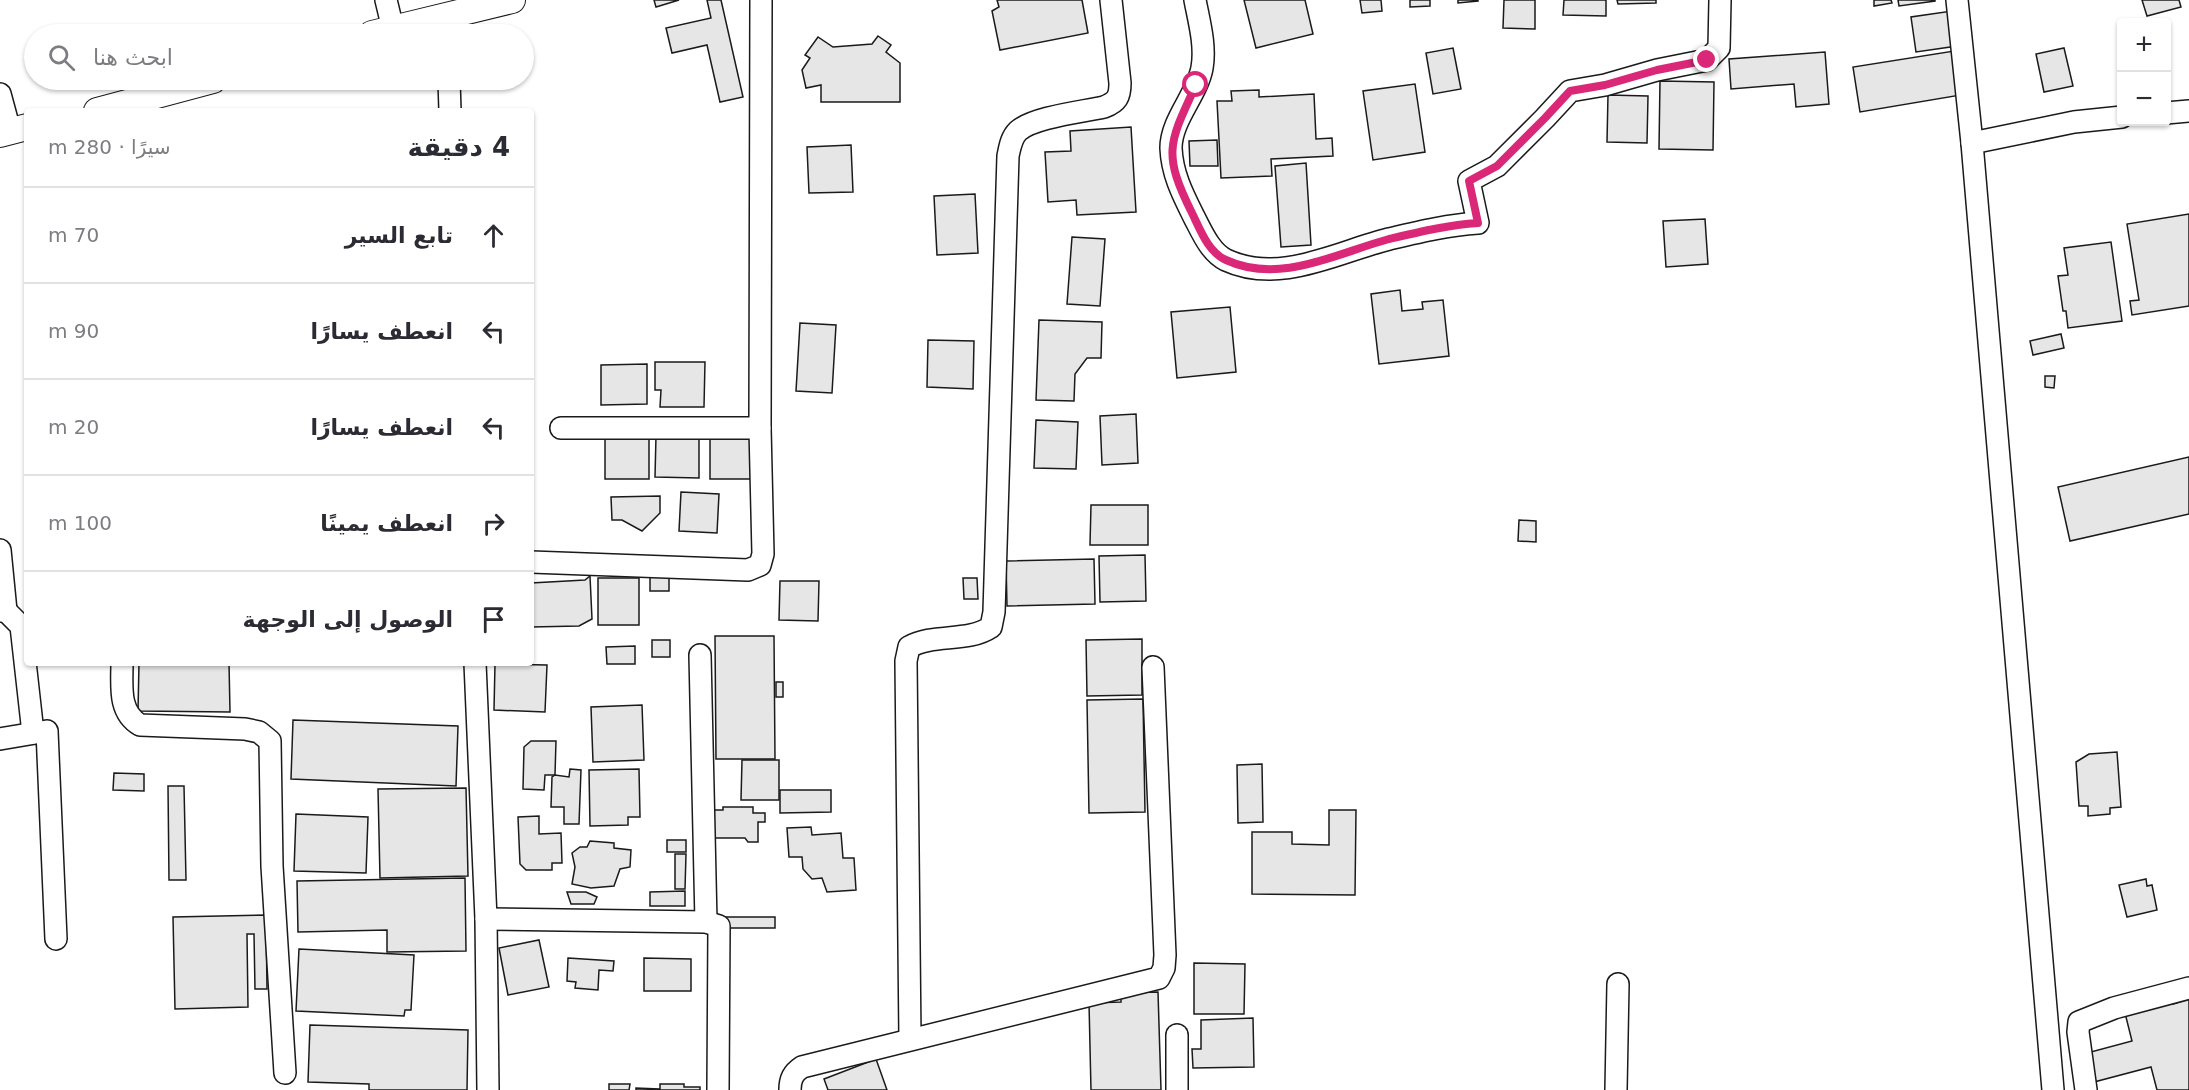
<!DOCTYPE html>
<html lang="ar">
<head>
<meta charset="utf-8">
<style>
	:root { --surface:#fff; --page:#f2f2f3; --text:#2b2b33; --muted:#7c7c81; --line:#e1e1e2 }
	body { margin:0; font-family:"DejaVu Sans","Noto Sans Arabic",sans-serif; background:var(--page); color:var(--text); direction:rtl }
	.controls { position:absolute; right:18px; top:18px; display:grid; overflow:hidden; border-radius:6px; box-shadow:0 2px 4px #0004 }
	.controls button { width:54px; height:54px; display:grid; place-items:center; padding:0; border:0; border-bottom:2px solid var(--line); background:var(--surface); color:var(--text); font:30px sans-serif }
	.stop { position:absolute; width:18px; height:18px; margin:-14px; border:4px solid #db2777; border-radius:50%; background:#fff }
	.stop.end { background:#db2777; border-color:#fff; box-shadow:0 2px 6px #0008 }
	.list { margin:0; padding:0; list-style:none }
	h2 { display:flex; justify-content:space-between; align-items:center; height:78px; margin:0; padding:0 24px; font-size:26px }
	h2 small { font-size:20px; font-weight:400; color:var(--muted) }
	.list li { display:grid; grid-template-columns:39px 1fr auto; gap:18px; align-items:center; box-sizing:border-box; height:96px; padding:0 24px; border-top:2px solid var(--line) }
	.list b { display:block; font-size:22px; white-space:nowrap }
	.list em { font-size:20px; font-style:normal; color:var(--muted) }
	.icon { flex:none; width:33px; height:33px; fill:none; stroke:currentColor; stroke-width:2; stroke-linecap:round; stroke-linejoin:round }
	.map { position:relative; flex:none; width:2189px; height:1090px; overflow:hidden; direction:ltr }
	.search { position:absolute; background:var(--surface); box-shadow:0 2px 4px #0004; left:24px; top:24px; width:510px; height:66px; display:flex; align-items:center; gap:15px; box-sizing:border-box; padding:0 21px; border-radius:33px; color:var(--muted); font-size:22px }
	.panel { position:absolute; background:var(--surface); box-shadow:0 2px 4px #0004; left:24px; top:108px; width:510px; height:558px; border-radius:6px; direction:rtl }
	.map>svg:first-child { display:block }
	.building { fill:#e6e6e6; stroke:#1a1a1a; stroke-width:1.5 }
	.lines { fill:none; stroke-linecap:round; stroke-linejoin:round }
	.minor-casing { stroke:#1a1a1a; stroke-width:24 }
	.major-casing { stroke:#1a1a1a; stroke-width:28 }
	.minor { stroke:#fff; stroke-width:21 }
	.major { stroke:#fff; stroke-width:26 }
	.route { stroke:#db2777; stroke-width:8 }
</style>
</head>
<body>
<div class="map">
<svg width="2189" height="1090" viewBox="0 0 2189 1090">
	<rect width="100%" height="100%" fill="#fff"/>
	<g class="building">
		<polygon points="654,0 679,0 656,7"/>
		<polygon points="707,0 721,0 743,97 720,102 707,45 672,53 666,28 711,18"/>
		<polygon points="997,0 1082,0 1088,33 1000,50 992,11 999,7"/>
		<polygon points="1244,0 1305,0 1313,34 1256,48"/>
		<polygon points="1360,0 1381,0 1382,11 1362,13"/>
		<polygon points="1410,0 1430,0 1430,6 1410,7"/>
		<polygon points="1458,0 1478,0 1478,1 1458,3"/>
		<polygon points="1504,0 1535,0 1535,29 1503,28"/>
		<polygon points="1564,0 1606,0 1606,16 1563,15"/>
		<polygon points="1617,0 1656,0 1656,3 1618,4"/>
		<polygon points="1874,0 1891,0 1892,3 1874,6"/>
		<polygon points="1898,0 1935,0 1935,1 1899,6"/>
		<polygon points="2142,0 2179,0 2181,7 2147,16"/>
		<polygon points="1952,11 1957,46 1916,52 1911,17"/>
		<polygon points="878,36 891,45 886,52 900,63 900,102 821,102 821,85 806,88 802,70 810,58 805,55 818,37 833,47 872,44"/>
		<polygon points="1453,48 1461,89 1433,94 1426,53"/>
		<polygon points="2064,48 2073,86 2044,92 2036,54"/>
		<polygon points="1954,51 1961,95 1860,112 1853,67"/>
		<polygon points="1825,52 1829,104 1796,107 1794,84 1731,89 1729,59"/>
		<polygon points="1660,81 1714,82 1713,150 1659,149"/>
		<polygon points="1415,84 1425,152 1373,160 1363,91"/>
		<polygon points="1259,90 1259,97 1314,94 1316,139 1332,138 1333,156 1271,159 1272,176 1221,178 1217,101 1232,101 1231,91"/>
		<polygon points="1608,95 1648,96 1647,143 1607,142"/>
		<polygon points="1131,127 1136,212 1077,215 1076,200 1048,202 1045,152 1071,151 1070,131"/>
		<polygon points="1217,140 1218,166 1190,166 1189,141"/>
		<polygon points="851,145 853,192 809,193 807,147"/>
		<polygon points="1306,163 1311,245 1281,247 1275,166"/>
		<polygon points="975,194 978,253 937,255 934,196"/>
		<polygon points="2189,214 2189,306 2132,315 2130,301 2139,300 2127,224"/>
		<polygon points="1705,219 1708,264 1666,267 1663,221"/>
		<polygon points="1072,237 1105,239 1100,306 1067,304"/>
		<polygon points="2111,242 2122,321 2068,328 2066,311 2063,311 2058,276 2068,275 2064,248"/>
		<polygon points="1400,290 1402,311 1423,309 1422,302 1443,300 1449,356 1379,364 1371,294"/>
		<polygon points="1230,307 1236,372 1177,378 1171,312"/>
		<polygon points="1039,320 1102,322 1101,358 1087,358 1075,374 1074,401 1036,400"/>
		<polygon points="800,323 836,325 832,393 796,391"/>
		<polygon points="2061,334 2064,348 2033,355 2030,341"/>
		<polygon points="928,340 974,341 973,389 927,387"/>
		<polygon points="655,362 705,362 704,407 660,407 661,390 655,390"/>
		<polygon points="647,364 647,404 601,405 601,365"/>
		<polygon points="2045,376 2055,376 2054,388 2045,387"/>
		<polygon points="1136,414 1138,463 1102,465 1100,416"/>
		<polygon points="1036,420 1078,422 1076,469 1034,468"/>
		<polygon points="656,436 699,436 699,478 655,477"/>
		<polygon points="605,437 649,438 649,479 605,479"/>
		<polygon points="710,437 754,437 753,479 710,479"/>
		<polygon points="2189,457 2189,514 2070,541 2058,487"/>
		<polygon points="681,492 719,494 717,533 679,531"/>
		<polygon points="660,496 660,513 642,531 622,520 612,520 611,497"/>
		<polygon points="1091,505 1148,505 1148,545 1090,545"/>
		<polygon points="1519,520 1536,521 1536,542 1518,541"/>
		<polygon points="1145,555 1146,601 1100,602 1099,556"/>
		<polygon points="1094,559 1095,604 1007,606 1006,561"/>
		<polygon points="590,576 592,619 579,626 531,627 531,583 585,580"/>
		<polygon points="650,576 669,577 669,591 650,591"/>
		<rect x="598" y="578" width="41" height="47"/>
		<polygon points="963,578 977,578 978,599 964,599"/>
		<polygon points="780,581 819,581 818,621 779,620"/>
		<polygon points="715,636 774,636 775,759 716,759"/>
		<polygon points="1142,639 1142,695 1087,696 1086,640"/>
		<rect x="652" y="640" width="18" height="17"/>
		<polygon points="635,646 635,664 607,664 606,647"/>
		<polygon points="139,663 229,663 230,712 138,711"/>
		<polygon points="495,664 547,665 545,712 494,710"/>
		<rect x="776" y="682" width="7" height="15"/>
		<polygon points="1143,699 1145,812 1089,813 1087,700"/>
		<polygon points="642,705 644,760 593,762 591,707"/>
		<polygon points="293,720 458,726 456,786 291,779"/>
		<polygon points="531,741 556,741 555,775 545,775 544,790 523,789 524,747"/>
		<polygon points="2117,752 2121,807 2110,808 2110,814 2088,816 2088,806 2079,806 2076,762 2089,754"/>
		<polygon points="742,760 779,760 779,800 741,800"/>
		<polygon points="1262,764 1263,822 1238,823 1237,765"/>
		<polygon points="570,769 581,770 579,824 564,824 564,807 551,807 552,777 555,775 569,777"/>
		<polygon points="639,769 640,817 628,817 628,825 590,826 589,770"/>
		<polygon points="114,773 144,774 144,791 113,790"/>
		<polygon points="168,786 184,786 186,880 169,880"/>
		<polygon points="466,788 468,876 380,878 378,789"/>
		<polygon points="780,790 831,790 831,812 780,813"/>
		<polygon points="723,807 753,807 753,813 765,813 765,822 758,822 758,842 748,842 745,838 713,838 713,810 723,810"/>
		<polygon points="1329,810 1356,810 1355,895 1252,894 1252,832 1292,832 1292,844 1329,845"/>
		<polygon points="296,814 368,817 366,873 294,871"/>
		<polygon points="539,816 539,834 561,833 562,863 552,863 552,870 526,870 520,864 518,817"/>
		<polygon points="811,827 812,835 841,833 843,858 854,858 856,890 827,892 822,878 812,879 803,869 802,857 789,857 787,828"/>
		<rect x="667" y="840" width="19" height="12"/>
		<polygon points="590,841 614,843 614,848 631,850 630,867 620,869 614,886 591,888 572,884 575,867 572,853 580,847 587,847"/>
		<polygon points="675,854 686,854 685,889 675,889"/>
		<polygon points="465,878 466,951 387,952 387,930 298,932 297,881"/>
		<polygon points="2146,879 2147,886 2152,885 2157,910 2127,917 2119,885"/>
		<polygon points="685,891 685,906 650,906 650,892"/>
		<polygon points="567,892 586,892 597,897 594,904 571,904"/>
		<polygon points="266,915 267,989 255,989 254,934 247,934 248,1007 175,1009 173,917"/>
		<rect x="720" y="917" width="55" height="11"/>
		<polygon points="539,940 549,987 508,995 499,948"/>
		<polygon points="299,949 414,955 411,1010 405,1010 404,1016 296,1011"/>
		<polygon points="568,958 614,961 613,971 599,970 598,990 575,988 576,982 567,981"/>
		<polygon points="644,958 691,959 691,991 644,991"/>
		<polygon points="1194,963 1245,964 1244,1014 1194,1014"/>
		<polygon points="1158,992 1161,1090 1091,1090 1089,1003 1121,1002 1121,993"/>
		<polygon points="2171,997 2173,1004 2189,999 2189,1090 2157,1090 2151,1067 2094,1082 2087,1053 2132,1041 2124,1009"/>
		<polygon points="1253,1018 1254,1067 1193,1068 1192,1049 1201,1049 1201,1020"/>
		<polygon points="310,1025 468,1030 467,1090 369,1090 369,1084 308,1082"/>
		<polygon points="876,1059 887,1090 828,1090 824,1079"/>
		<polygon points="609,1084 630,1084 629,1090 609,1090"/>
		<polygon points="660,1084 684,1084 684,1087 700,1087 700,1090 636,1090 636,1088 660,1089"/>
	</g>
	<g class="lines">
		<g class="minor-casing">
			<g id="minor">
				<polyline points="386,0 393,29"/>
				<path d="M1195,0c4,21 11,46 7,68 -5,27 -31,52 -31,80 1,26 12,47 23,69 8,15 16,35 32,43 54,25 111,-8 163,-21 30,-7 59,-14 89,-16l-9,-42 28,-15 48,-48 25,-27 35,-6 52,-15 50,-10 12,-12 1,-48"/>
				<polyline points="1957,0 1972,143 2053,1090"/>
				<polyline points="449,80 450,111"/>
				<polyline points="0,94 10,131"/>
				<polyline points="2166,113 2189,111"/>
				<polyline points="1972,143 2074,122 2122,117"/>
				<polyline points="561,428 760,428"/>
				<polyline points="0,550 6,611 0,611"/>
				<polyline points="531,562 748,570 760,565 763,554 760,428 761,0"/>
				<polyline points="6,611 21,626 33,733"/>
				<polyline points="700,655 706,922"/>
				<path d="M122,663c0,23 -4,49 18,62l105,4 14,3 11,9 2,125 13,207"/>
				<polyline points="475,663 486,919 488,1090"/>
				<polyline points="0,739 47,731 56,939"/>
				<polyline points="486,919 706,922 719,926 718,1090"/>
				<polyline points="1177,1035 1177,1090"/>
				<path d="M910,1039l-4,-378 3,-14c25,-14 58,-4 82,-20l3,-15 14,-456c2,-9 3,-18 10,-25 16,-14 64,-19 86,-24 13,-5 16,-10 16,-24l-9,-83"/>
				<path d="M790,1090c0,-11 3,-17 12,-23l357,-89 5,-10 1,-13 -12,-288"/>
				<polyline points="1616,1090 1618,984"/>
				<polyline points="2086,1090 2078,1032 2079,1022 2114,1008 2189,988"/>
			</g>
		</g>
		<g class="major-casing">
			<g id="major">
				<polyline points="372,34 512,0"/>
				<polyline points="97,111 213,80"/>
				<polyline points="0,134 27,127"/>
			</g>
		</g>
		<use href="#minor" class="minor"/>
		<use href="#major" class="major"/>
	</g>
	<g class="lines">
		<path class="route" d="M1196,85c-27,58 -34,68 -4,128 8,16 16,39 34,47 54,25 111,-7 163,-21 30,-7 59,-14 89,-16l-9,-42 28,-15 48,-48 25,-27 35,-6 52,-15 50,-10"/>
	</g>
</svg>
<div class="controls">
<button>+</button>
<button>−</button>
</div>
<div class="stop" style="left:1196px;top:85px"></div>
<div class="stop end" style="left:1707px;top:60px"></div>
<div class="search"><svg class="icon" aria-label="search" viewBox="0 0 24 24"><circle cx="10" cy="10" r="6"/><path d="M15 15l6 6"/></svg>ابحث هنا</div>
<section class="panel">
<h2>4 دقيقة<small>سيرًا · 280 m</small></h2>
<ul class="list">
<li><svg class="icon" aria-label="ahead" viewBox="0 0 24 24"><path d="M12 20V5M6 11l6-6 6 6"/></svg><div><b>تابع السير</b></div><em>70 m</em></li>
<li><svg class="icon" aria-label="left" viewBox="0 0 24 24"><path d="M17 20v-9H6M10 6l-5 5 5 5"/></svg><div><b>انعطف يسارًا</b></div><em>90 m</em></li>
<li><svg class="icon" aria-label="left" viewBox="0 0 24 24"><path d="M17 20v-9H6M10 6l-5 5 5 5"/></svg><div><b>انعطف يسارًا</b></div><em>20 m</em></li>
<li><svg class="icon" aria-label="right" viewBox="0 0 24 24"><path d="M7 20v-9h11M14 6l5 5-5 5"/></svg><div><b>انعطف يمينًا</b></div><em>100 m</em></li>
<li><svg class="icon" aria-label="arrive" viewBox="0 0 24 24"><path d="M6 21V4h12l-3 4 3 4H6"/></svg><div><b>الوصول إلى الوجهة</b></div></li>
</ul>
</section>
</div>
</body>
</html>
